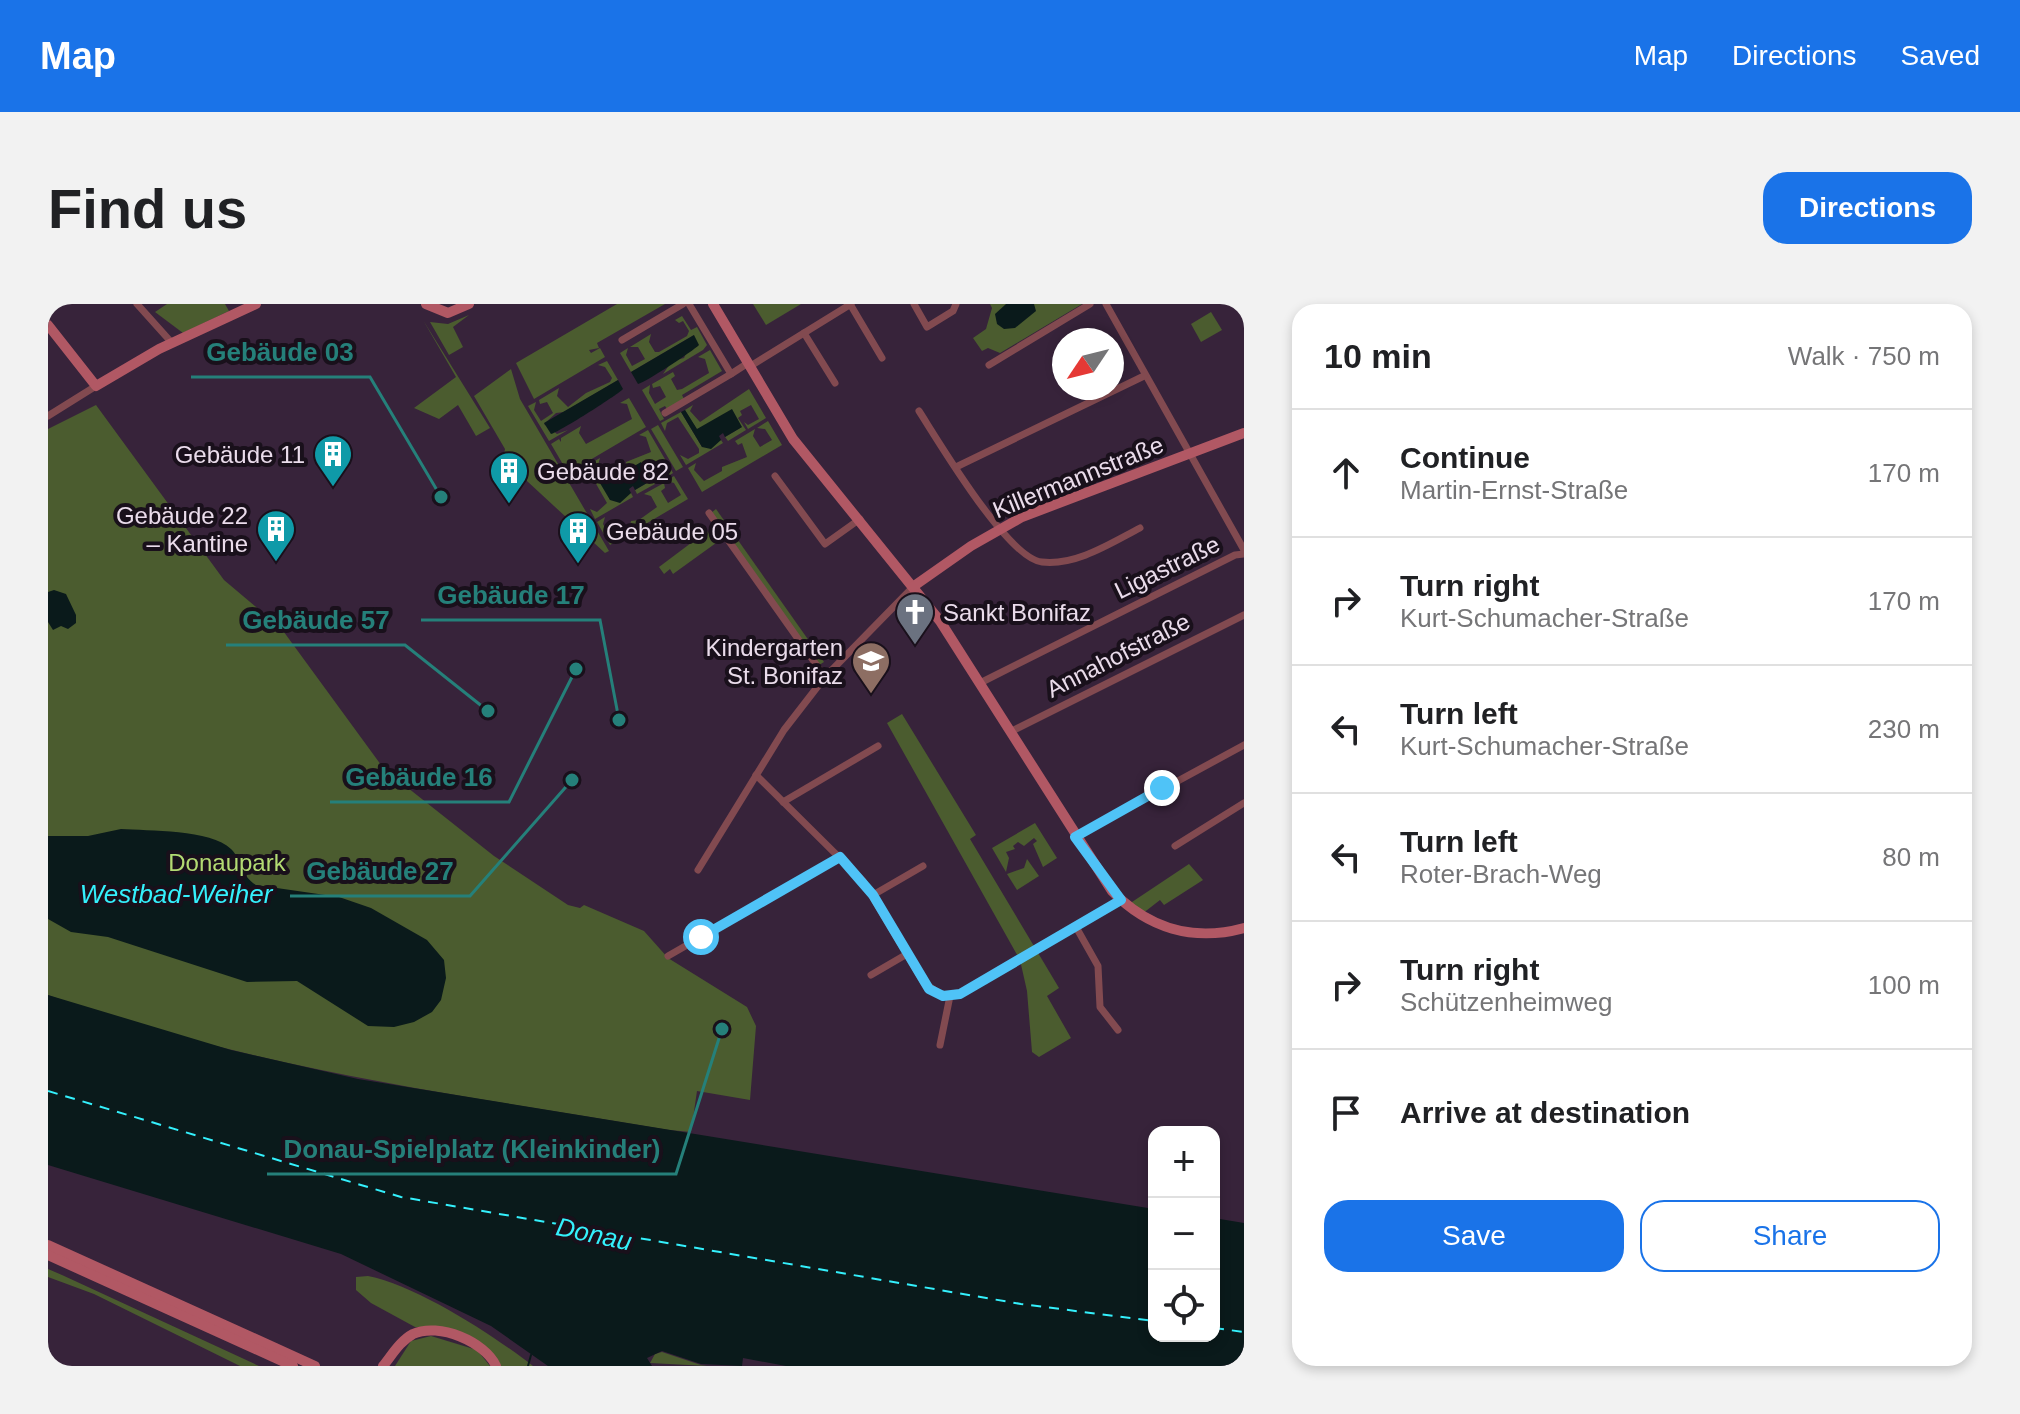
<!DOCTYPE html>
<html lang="en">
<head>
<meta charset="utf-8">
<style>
	:root { --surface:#fff; --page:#f2f2f2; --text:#202124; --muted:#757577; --line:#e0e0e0; --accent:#1a73e8 }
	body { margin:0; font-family:Helvetica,sans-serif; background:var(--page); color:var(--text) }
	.controls { position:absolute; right:24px; bottom:24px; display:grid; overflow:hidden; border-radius:16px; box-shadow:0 4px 12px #0003 }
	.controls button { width:72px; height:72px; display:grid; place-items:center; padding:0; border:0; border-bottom:2px solid var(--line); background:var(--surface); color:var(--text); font:40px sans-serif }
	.compass { position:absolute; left:1004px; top:24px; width:72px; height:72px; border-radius:50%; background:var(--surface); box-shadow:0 4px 12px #0003; rotate:235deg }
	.stop { position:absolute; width:24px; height:24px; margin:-18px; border:6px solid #4fc3f7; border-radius:50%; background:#fff }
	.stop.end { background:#4fc3f7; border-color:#fff; box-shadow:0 2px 8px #0008 }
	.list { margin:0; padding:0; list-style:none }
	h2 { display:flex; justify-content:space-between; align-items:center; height:104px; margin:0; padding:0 32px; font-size:34px }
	h2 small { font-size:26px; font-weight:400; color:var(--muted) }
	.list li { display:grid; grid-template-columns:52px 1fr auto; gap:24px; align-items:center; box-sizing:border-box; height:128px; padding:0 32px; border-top:2px solid var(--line) }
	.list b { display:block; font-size:30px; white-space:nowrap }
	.list p { margin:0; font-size:26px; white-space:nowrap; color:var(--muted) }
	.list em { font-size:26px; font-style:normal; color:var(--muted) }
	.actions { display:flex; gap:16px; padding:24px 32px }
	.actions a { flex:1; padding:18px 0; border:2px solid var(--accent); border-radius:24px; text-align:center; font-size:28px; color:var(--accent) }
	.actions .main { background:var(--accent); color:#fff }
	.icon { flex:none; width:44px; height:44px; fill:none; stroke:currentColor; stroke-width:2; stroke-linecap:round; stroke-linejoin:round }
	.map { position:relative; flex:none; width:1196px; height:1062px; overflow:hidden; border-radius:24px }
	header { display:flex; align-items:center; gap:48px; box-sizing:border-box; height:112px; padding:0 40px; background:var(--accent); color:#fff }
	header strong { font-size:38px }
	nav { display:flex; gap:44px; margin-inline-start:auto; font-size:28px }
	.intro { display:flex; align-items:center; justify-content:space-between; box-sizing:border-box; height:192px; padding:0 48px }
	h1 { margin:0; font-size:56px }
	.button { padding:20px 36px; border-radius:24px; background:var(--accent); color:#fff; font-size:28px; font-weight:700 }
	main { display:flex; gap:48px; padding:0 48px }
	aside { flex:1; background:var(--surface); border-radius:24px; box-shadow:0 4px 12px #0003 }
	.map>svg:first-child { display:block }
	.green { fill:#4b5c2f }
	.water { fill:#0a1a1b }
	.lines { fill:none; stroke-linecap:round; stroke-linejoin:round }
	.stream { stroke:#0a1a1b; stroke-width:2 }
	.ferry { stroke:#34f0fc; stroke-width:2; stroke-dasharray:10 8; stroke-linecap:butt }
	.street { stroke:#824a50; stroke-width:7 }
	.secondary { stroke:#b15864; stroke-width:10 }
	.route { stroke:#4fc3f7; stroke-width:10 }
	.labels { text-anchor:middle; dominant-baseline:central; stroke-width:8; stroke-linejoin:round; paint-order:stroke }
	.poi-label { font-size:24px; fill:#eadceb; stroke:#19101b; text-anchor:end }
	.street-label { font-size:24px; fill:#eadceb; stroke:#19101b }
	.park-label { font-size:24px; fill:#b3db73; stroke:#19101b }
	.water-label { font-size:26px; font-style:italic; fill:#34f0fc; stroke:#19101b }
	.leader { fill:none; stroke:#25807a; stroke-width:3 }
	.callout-dot { fill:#25807a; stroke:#19101b; stroke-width:3 }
	.callout-label { font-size:26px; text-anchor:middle; font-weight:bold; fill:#25807a; stroke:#19101b; stroke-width:8; stroke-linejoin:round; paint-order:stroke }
</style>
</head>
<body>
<header>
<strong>Map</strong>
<nav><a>Map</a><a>Directions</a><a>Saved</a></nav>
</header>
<div class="intro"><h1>Find us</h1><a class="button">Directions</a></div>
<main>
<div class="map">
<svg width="1196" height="1062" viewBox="0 0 1196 1062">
	<rect width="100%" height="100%" fill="#37233a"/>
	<g class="green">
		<polygon points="119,0 177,0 181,7 135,29 107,8"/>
		<polygon points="569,0 617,0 549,39 551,44 541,46 543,49 552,44 557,53 486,95 468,59"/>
		<polygon points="705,0 753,0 718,21"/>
		<polygon points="942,0 1034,0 952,49 940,44 934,47 925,34 938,25 944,4"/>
		<polygon points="1163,8 1174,26 1153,38 1143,20"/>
		<polygon points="421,11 405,23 415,43 401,51 382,18 400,20"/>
		<polygon points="634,12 643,26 649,23 659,41 655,46 615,70 624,57 636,54 646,31 583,68 572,49 580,44 578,51 584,62 597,55 590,43 582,43 603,30 601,38 607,48 611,48 639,32 641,27 635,17 631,19 627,16"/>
		<polygon points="375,16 442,124 428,132 410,101 391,115 366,104 408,73"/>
		<polygon points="662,46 674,67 634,91 636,95 619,105 617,102 611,105 616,115 612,117 594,86 602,81 601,89 607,100 618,93 612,82 605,84 604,80 625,68 627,72 623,75 629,86 634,85 661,69 657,55 650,53"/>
		<polygon points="559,57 570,76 516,108 508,109 496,120 509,130 520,126 501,137 480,102 488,98 486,106 493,117 505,109 499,98 492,100 491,96 511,84 509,92 520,103 538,89 562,78 564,74 557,63 550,61"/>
		<polygon points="463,65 472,95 561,247 557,249 455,155 457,145 426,92"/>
		<polygon points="701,85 718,114 700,125 696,118 700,121 711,115 703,101 692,107 694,111 690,114 698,126 680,137 677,133 694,123 649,126 637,106 645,101 642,107 652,118"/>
		<polygon points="581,94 598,123 520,169 503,140 511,135 513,138 513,134 533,122 531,129 538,140 584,115 579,100 572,99"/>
		<path d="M48,101l128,175 57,48 103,141 110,87 74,49 12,3 4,-3 60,26 24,27 79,49 9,19 -6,74 -53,-9 -6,41 -22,-2c-209,-35 -421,-62 -621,-135v-566z"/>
		<polygon points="633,108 654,143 673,136 675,139 638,161 632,151 640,155 651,149 651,145 630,113 619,119 617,127 613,119"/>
		<polygon points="720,117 734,141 654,188 640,164 648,159 646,166 656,177 674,167 674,163 699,153 694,139 690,141 687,137 707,125 705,132 712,143 724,136 717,125 709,124"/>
		<polygon points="610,121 635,163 628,167 603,125"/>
		<polygon points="600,126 625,169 609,179 605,173 608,175 619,169 612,156 601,162 600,168 607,180 589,190 587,186 604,176 557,179 548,162 562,196 583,189 585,193 547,215 542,205 549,208 559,199 543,171 539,169 527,180 522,171 552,154 550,161 557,173 578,163 578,158 603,148 598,133 591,131"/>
		<polygon points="626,172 640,195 562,241 549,218 557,213 555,220 561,231 582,221 583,217 591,216 609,203 603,192 596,190 616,179 617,184 613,187 620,199 633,191 626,179 618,177"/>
		<polygon points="668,205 776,358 771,361 663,209"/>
		<polygon points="659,227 668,239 625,270 622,265 616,270 611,263"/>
		<polygon points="854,410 928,531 922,535 1011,684 999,692 1023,734 991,753 984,748 979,687 972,656 839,419"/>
		<polygon points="987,519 1009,554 995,563 985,540 989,537 986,534 976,542 970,538 965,542 967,545 958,548 961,554 958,568 944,544"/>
		<polygon points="979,555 991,572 969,586 959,570 976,564"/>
		<polygon points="1141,560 1155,576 1116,601 1112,596 1094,610 1081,600"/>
		<polygon points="0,965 14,971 211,1062 192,1062 46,990 0,973"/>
		<path d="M320,972c50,10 125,59 165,90h-32l-51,-37 -35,-2 -44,-24 -15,-13v-13z"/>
		<polygon points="383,1032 429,1046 442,1062 347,1062 363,1037"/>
		<polygon points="614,1048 653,1061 659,1062 602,1059 607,1050"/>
	</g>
	<g class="water">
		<polygon points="958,0 986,0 988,7 967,24 956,25 949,20 947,10"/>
		<path d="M646,31l5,10c-6,6 -53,37 -61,39l-7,-12z"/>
		<path d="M570,76l5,9c-7,7 -66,44 -72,45l-7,-11z"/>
		<polygon points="684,105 694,123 677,133 675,129 671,132 673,136 663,145 654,143 633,108 637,106 649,125"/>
		<polygon points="593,158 604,176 587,186 585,182 581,185 583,189 572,199 562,196 543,164 547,162 558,179"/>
		<polygon points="6,286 18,290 28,311 28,319 20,325 13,322 5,326 0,318 0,288"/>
		<path d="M73,525c27,2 90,0 110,20 11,11 10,27 25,36l83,12 32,11 56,32 17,20 2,18 -5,22 -9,12 -18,10 -20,5 -26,-1 -71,-45 -50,1 -139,-45 -37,-5 -23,-13v-83h40z"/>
		<polygon points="0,691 183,746 310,775 1106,905 1106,1032 1166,1032 1166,914 1196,919 1196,1062 738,1062 695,1054 694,1062 653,1060 614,1047 599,1054 604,1062 500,1062 443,1022 293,950 0,861"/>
	</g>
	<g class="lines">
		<polyline class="stream" points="480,1062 483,1051"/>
		<g class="ferry">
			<polyline points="0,787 353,893 973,1000 1106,1017"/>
			<polyline points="1166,1024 1196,1028"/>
		</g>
		<g class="street">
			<polyline points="89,0 124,39"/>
			<polyline points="641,0 683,70 700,59"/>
			<polyline points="802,0 834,54"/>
			<polyline points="866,0 879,23 905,7 908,0"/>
			<polyline points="1058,0 1196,246"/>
			<polyline points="756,29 787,79"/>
			<polyline points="574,36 635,0"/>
			<polyline points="941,61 1042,0"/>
			<polyline points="701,63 803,0"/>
			<path d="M871,107c20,31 89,148 123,151 34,4 69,-19 98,-34"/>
			<polyline points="617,109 683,70"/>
			<polyline points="0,112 48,82"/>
			<polyline points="908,163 1096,72"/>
			<polyline points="727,172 777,240 812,215"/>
			<polyline points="661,209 777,373"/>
			<polyline points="932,379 1187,251 1196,250"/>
			<polyline points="962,428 1196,311"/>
			<polyline points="708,471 815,577 876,679 895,692 912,690 1073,596"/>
			<polyline points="735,498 830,442"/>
			<polyline points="1027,533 1196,441"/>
			<polyline points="1127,542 1196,499"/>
			<polyline points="650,566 736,426 777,373 866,282"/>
			<polyline points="825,591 875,562"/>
			<polyline points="1028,623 1050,662 1052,703 1070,726"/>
			<polyline points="620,652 792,553"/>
			<polyline points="823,671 859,650"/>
			<polyline points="892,741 902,692"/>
		</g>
		<g class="secondary">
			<polyline points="378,0 400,9 421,0"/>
			<path d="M665,0l80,135 147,182 172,270c36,37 81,51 132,37"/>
			<polyline points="0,21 48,82 111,45 208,0"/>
			<polyline points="866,282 923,242 974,213 1196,129"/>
			<polyline points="0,941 267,1062"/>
			<polyline points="0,951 245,1062"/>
			<path d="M335,1062c9,-11 17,-25 30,-32 26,-12 72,8 83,32"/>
		</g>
	</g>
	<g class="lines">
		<polyline class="route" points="653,633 792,553 825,591 881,685 895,692 912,690 1073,596 1027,533 1114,484"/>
	</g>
	<defs>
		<g id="building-pin" transform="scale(2)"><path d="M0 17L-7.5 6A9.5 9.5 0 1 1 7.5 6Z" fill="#0f9aa8" stroke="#19101b"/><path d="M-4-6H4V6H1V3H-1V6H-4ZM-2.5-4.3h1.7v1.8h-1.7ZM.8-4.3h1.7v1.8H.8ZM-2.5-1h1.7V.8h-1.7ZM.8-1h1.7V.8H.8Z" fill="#fff"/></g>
		<g id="church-pin" transform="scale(2)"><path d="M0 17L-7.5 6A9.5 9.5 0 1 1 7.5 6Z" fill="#6b7280" stroke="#19101b"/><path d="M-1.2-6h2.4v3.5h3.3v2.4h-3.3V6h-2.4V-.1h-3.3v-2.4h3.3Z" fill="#fff"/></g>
		<g id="school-pin" transform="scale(2)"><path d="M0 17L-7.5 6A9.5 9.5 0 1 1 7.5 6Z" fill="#8d6e63" stroke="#19101b"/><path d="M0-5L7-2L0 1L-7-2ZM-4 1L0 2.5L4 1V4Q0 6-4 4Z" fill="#fff"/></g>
	</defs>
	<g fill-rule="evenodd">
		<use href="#building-pin" x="285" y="150"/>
		<use href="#building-pin" x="461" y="167"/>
		<use href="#building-pin" x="228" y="225"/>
		<use href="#building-pin" x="530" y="227"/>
		<use href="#church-pin" x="867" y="308"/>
		<use href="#school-pin" x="823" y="357"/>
	</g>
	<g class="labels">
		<g class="poi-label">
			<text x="257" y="150">Gebäude 11</text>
			<text x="489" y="167" text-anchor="start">Gebäude 82</text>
			<text x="200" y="211">Gebäude 22<tspan x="200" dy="28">– Kantine</tspan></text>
			<text x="558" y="227" text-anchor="start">Gebäude 05</text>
			<text x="895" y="308" text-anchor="start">Sankt Bonifaz</text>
			<text x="795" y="343">Kindergarten<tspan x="795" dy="28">St. Bonifaz</tspan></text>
		</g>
		<g class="street-label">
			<text transform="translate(1030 173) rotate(-22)">Killermannstraße</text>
			<text transform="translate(1119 263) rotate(-26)">Ligastraße</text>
			<text transform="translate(1070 351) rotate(-27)">Annahofstraße</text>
		</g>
		<g class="park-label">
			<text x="179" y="558">Donaupark</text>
		</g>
		<g class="water-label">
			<text x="128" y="590">Westbad-Weiher</text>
			<text transform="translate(546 930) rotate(12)">Donau</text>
		</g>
	</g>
	<path class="leader" d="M393 193L322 73H143M571 416L552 316H373M440 407L357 341H178M528 365L461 498H282M524 476L422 592H242M674 725L628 870H219"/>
	<g class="callout-dot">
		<circle cx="393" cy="193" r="8"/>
		<circle cx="571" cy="416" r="8"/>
		<circle cx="440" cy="407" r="8"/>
		<circle cx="528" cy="365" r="8"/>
		<circle cx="524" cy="476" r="8"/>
		<circle cx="674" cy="725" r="8"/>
	</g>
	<g class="callout-label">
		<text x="232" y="57">Gebäude 03</text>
		<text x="463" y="300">Gebäude 17</text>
		<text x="268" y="325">Gebäude 57</text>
		<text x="371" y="482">Gebäude 16</text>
		<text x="332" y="576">Gebäude 27</text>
		<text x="424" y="854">Donau-Spielplatz (Kleinkinder)</text>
	</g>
</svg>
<div class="controls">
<button>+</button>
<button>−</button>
<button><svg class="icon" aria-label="locate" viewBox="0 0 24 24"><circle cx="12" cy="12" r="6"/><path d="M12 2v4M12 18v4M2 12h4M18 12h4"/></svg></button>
</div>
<svg class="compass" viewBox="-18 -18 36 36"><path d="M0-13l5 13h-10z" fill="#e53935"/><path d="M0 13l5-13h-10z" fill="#757577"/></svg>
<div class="stop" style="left:653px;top:633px"></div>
<div class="stop end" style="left:1114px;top:484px"></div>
</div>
<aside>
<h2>10 min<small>Walk · 750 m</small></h2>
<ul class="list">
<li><svg class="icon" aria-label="ahead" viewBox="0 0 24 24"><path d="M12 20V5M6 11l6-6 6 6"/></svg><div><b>Continue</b><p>Martin-Ernst-Straße</p></div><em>170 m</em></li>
<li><svg class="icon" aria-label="right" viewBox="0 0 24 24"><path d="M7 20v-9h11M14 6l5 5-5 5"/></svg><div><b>Turn right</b><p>Kurt-Schumacher-Straße</p></div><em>170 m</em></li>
<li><svg class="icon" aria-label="left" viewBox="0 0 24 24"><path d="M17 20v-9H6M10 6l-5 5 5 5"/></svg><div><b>Turn left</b><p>Kurt-Schumacher-Straße</p></div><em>230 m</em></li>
<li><svg class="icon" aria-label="left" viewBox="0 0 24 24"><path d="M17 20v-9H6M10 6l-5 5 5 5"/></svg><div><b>Turn left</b><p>Roter-Brach-Weg</p></div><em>80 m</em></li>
<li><svg class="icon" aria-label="right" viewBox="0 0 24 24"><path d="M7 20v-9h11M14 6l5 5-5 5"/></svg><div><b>Turn right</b><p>Schützenheimweg</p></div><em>100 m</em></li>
<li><svg class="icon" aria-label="arrive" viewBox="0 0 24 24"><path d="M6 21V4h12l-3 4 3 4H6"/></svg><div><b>Arrive at destination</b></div></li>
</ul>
<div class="actions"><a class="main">Save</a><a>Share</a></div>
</aside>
</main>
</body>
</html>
